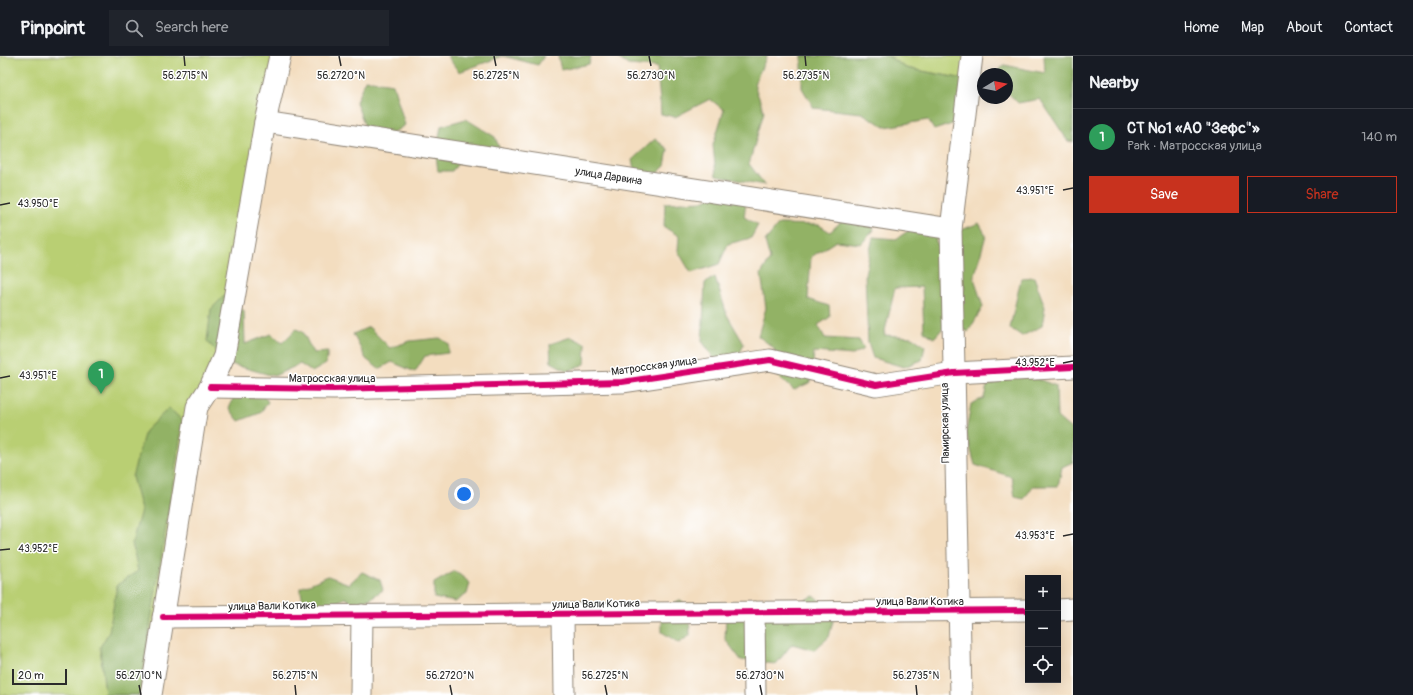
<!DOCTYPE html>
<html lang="en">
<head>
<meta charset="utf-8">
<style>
	:root { --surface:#171b24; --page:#20242c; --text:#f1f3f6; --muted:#9ea1a6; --line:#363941; --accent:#c8321e }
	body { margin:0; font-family:Pangolin,sans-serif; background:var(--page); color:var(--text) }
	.controls { position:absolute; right:12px; bottom:12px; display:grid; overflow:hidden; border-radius:0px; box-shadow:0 4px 16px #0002 }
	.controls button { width:36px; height:36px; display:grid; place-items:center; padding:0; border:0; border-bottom:1px solid var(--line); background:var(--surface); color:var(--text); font:20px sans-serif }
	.compass { position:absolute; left:977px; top:12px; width:36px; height:36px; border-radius:50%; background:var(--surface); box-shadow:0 4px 16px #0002; rotate:80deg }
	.scale { position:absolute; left:12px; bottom:10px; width:55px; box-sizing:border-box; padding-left:4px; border:2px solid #2b2b2b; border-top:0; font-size:11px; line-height:14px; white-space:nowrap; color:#2b2b2b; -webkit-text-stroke:3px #fff; paint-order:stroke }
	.you { position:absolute; left:464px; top:438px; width:14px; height:14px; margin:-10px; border:3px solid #fff; border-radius:50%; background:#1a73e8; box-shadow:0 0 0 6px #1a73e833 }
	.badge { display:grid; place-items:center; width:26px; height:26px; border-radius:50%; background:var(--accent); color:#fff; font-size:13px; font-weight:700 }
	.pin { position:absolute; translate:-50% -33px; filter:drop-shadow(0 1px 2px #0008) }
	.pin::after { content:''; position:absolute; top:21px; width:14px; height:12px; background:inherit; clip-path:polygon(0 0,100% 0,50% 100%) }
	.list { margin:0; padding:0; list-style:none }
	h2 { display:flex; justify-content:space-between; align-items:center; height:52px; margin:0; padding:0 16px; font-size:17px }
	h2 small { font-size:13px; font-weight:400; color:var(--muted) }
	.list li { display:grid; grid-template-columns:26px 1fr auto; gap:12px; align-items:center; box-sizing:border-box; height:56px; padding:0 16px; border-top:1px solid var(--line) }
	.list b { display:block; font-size:15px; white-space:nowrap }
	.list p { margin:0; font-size:13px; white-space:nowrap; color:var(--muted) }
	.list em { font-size:13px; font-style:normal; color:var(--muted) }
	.actions { display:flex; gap:8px; padding:12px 16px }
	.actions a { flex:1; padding:9px 0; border:1px solid var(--accent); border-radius:0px; text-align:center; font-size:14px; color:var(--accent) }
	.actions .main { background:var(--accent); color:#fff }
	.icon { flex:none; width:22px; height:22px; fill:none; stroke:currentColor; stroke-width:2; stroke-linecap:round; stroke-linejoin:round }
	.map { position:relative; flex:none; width:1073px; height:639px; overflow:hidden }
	header { display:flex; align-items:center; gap:24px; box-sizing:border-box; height:56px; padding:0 20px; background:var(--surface); border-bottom:1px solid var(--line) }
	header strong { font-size:19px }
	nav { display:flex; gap:22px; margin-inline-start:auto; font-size:14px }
	.search { width:280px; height:36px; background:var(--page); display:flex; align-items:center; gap:10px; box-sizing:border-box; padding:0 14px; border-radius:0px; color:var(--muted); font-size:15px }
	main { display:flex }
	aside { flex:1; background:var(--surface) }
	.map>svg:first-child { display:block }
	.green { fill:#b9cf73; stroke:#727d4f }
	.forest { fill:#92b265; stroke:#5e6e48 }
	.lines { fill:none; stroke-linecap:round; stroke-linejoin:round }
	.street-casing { stroke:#8f8475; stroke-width:23 }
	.street { stroke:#fff; stroke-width:21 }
	.cycleway-casing { stroke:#fff; stroke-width:8 }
	.cycleway { stroke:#d6006c; stroke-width:6 }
	.ticks { fill:none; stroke:#2b2b2b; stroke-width:1.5 }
	.labels { text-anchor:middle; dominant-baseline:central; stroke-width:3; stroke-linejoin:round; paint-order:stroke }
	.street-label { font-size:11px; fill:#2b2b2b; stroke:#fff }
	.ticks-label { font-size:10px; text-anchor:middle; fill:#2b2b2b; stroke:#fff; stroke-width:3; stroke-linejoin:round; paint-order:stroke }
</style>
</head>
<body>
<header>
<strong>Pinpoint</strong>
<div class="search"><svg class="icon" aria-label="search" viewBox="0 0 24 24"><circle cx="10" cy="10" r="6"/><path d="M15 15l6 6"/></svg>Search here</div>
<nav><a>Home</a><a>Map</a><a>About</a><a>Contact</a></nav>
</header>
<main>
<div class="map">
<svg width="1073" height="639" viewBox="0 0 1073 639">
	<rect width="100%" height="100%" fill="#fff"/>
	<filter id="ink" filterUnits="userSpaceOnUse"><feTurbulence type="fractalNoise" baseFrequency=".025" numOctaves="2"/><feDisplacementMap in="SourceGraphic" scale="8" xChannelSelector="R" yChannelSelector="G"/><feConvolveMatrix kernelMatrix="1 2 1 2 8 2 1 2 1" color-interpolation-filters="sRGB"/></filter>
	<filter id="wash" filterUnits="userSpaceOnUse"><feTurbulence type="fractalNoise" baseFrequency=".012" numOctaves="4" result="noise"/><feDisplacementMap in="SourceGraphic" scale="16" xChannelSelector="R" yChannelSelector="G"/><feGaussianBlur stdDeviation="0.9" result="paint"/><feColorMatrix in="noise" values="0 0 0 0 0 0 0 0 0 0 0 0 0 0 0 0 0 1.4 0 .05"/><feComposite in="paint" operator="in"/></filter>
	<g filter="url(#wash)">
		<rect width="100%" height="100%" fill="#f3ddbf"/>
		<g class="green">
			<polygon points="0,0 275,0 213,316 145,639 0,639"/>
			<polygon points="888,0 966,0 964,23 906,12"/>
		</g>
		<g class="forest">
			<polygon points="447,0 503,0 459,16"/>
			<polygon points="503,0 544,0 538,9"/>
			<polygon points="558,0 591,0 589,8 561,14"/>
			<polygon points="615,0 767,0 754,28 764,56 749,108 765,129 716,120 713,89 724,54 710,43 675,61 661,58 657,11 628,9"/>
			<polygon points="802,0 888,0 906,12 964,23 955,67 934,74 928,64 885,71 862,57 814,52 802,32"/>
			<polygon points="1044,0 1073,0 1073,86 1068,85 1040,43 1018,47 1007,36 1007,18 996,18 1004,9 1045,17"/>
			<polygon points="365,24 393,28 405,69 388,80 366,74 356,46"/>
			<polygon points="466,63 495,81 500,94 468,95 452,115 438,115 436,99 441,70"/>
			<polygon points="655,83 668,93 665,110 653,121 635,117 632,104"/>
			<polygon points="718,139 746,147 744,161 758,169 751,182 728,188 719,208 691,217 678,195 679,180 664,171 665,147 702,145"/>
			<polygon points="931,160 948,177 935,184 944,198 944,271 934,282 924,275 922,231 895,232 884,279 912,281 925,290 922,304 904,311 873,302 868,287 865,218 873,181 896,183"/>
			<polygon points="843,164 868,165 874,174 861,188 836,185 811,201 808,243 829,250 830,261 818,269 825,282 859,284 864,293 853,299 814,296 811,326 794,334 777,319 774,292 758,280 766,252 761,218 770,203 765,185 779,168 819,169 830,176"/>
			<polygon points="979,167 986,179 974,222 983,251 968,276 958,270 957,246 965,232 957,215 959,175"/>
			<polygon points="715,221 727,259 744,288 739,299 715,304 702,285 705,227"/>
			<polygon points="1034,221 1045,251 1042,270 1022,280 1010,272 1021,222"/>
			<polygon points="225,239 244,255 245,288 271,278 282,287 296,273 303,276 313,297 328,296 326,308 312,316 300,308 274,320 227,307 207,285 211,253"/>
			<polygon points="369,271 390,292 410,285 440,282 449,288 448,297 425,300 415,316 392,306 379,313 366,303 353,278"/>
			<polygon points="571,281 586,288 585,308 568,315 551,306 550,288"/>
			<polygon points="1023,317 1056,330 1057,361 1073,375 1073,406 1062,411 1058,430 1033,430 1024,443 1015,441 1012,421 975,409 966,376 971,348 984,342 987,330"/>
			<polygon points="257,330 268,346 260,357 239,365 229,352 237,333"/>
			<polygon points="169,352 183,365 139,639 105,639 100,591 109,576 117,529 138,515 132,487 141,454 132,421 145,375"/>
			<polygon points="455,515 470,527 467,538 455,546 434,542 434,527"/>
			<polygon points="362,516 380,524 383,534 360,549 345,542 331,549 304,549 300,532 328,520 349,528"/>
			<polygon points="814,540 835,557 829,581 814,594 792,588 776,608 741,604 725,583 726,561 770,559"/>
			<polygon points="681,544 689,553 690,579 679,587 662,576 662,554"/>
		</g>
	</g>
	<g filter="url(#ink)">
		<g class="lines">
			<g class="street-casing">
				<g id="street">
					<path id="s1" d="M265,66l686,107"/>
					<polyline points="210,331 334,333 622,326 770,304 876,329 954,317 1073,311"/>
					<polyline points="1058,554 1073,553"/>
					<polyline points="754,556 755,639"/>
					<polyline points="563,559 564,639"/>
					<polyline points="163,561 1028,554"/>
					<polyline points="151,639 197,351 210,331 224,300 265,66 280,0"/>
					<polyline points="361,639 362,559"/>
					<polyline points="961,639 951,173 972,0"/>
				</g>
			</g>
			<use href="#street" class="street"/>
			<g class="cycleway-casing">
				<g id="cycleway">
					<polyline points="210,331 334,333 622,326 770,304 876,329 954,317 1073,311"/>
					<polyline points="163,561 1028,554"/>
				</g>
			</g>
			<use href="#cycleway" class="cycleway"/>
		</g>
	</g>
	<path class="ticks" d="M184,0l1,10M339,0l2,10M494,0l2,10M649,0l2,10M805,0l1,10M1063,134l10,-2M0,149l10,-2M1063,307l10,-2M0,322l10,-2M1063,480l10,-2M0,494l10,-1M139,629l2,10M295,629l1,10M450,629l2,10M605,629l2,10M760,629l2,10M916,629l1,10"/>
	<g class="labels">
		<g class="street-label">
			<text stroke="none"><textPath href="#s1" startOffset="348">улица Дарвина</textPath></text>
			<text transform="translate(654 310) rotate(-8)">Матросская улица</text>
			<text x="332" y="322">Матросская улица</text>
			<text transform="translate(945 367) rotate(-91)">Памирская улица</text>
			<text x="920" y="545">улица Вали Котика</text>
			<text transform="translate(596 548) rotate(-1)">улица Вали Котика</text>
			<text transform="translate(272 550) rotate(-1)">улица Вали Котика</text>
		</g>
	</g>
	<g class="ticks-label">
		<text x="185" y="23">56.2715°N</text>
		<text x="341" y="23">56.2720°N</text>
		<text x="496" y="23">56.2725°N</text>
		<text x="651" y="23">56.2730°N</text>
		<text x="806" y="23">56.2735°N</text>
		<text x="1035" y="138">43.951°E</text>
		<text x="38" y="151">43.950°E</text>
		<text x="1035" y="310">43.952°E</text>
		<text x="38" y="323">43.951°E</text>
		<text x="1035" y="483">43.953°E</text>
		<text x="38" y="496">43.952°E</text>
		<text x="139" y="623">56.2710°N</text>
		<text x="295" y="623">56.2715°N</text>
		<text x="450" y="623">56.2720°N</text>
		<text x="605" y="623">56.2725°N</text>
		<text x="760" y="623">56.2730°N</text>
		<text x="916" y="623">56.2735°N</text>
	</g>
</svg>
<div class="controls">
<button>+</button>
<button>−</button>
<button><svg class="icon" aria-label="locate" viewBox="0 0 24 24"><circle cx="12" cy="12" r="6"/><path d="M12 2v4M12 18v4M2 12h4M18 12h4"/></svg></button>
</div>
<svg class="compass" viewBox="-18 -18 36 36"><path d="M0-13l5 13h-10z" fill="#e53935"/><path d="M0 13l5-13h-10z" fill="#9ea1a6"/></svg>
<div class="scale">20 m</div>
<div class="you"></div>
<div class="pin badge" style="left:101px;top:338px;background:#2e9e5b">1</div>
</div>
<aside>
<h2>Nearby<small></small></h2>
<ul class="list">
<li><span class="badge" style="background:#2e9e5b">1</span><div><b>СТ №1 «АО &quot;Зефс&quot;»</b><p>Park · Матросская улица</p></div><em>140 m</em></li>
</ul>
<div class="actions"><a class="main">Save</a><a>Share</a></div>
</aside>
</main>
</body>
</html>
